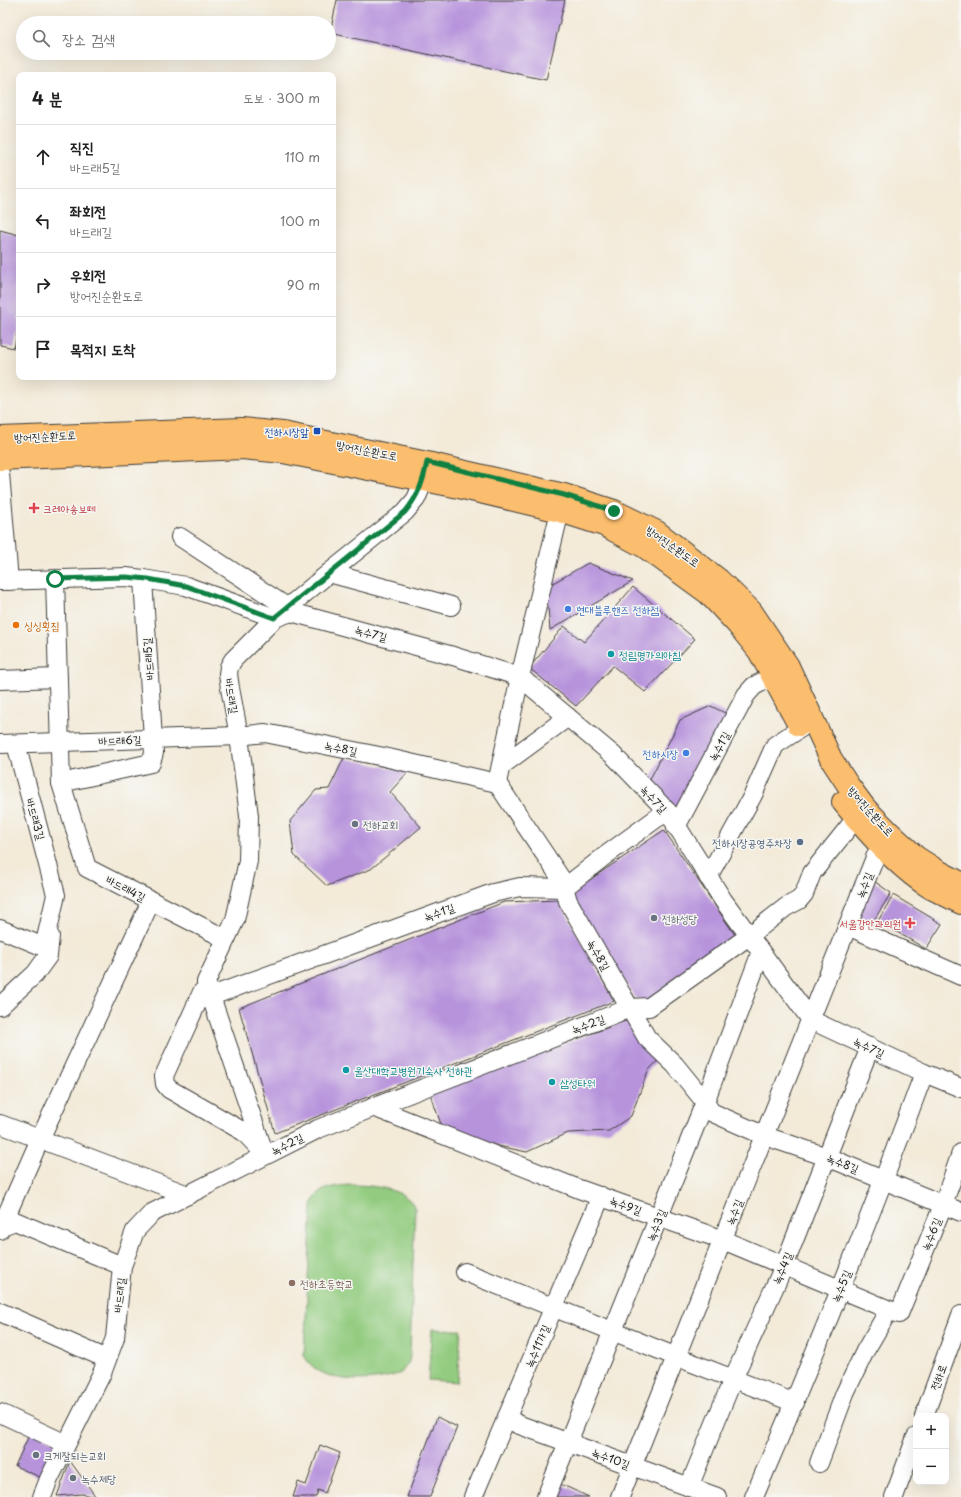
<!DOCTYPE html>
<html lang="ko">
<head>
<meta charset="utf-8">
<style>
	:root { --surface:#fff; --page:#f2f2f2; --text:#222; --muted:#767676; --line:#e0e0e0 }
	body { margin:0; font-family:"Playpen Sans","Poor Story",sans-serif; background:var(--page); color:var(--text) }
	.controls { position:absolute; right:12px; bottom:12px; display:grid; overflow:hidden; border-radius:8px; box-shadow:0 4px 16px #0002 }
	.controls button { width:36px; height:36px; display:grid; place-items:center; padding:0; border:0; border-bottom:1px solid var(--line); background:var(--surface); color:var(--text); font:20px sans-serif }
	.stop { position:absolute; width:12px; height:12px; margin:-9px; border:3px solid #0b8043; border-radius:50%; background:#fff }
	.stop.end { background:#0b8043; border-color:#fff; box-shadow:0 1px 4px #0008 }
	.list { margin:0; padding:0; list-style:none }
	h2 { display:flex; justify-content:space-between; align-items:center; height:52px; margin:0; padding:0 16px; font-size:17px }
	h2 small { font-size:13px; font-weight:400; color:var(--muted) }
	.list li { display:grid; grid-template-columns:26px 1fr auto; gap:12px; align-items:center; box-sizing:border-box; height:64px; padding:0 16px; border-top:1px solid var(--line) }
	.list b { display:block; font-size:15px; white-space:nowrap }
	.list p { margin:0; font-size:13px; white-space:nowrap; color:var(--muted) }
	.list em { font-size:13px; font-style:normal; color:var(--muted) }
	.icon { flex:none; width:22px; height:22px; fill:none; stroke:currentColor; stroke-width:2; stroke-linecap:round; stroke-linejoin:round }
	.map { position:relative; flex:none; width:961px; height:1497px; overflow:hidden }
	.search { position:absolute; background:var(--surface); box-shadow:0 4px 16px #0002; left:16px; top:16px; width:320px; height:44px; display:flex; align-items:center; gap:10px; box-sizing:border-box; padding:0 14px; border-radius:22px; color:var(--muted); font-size:15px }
	.panel { position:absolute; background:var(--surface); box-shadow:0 4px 16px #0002; left:16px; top:72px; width:320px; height:308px; border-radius:8px }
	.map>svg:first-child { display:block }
	.green { fill:#93cc80; stroke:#58744e }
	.building { fill:#b793dc }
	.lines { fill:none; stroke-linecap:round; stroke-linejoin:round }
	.minor-casing { stroke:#3c3b38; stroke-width:20 }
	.major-casing { stroke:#3c3b38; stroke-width:24 }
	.minor { stroke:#fff; stroke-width:18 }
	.major { stroke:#fbbd6e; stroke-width:22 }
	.route { stroke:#0b8043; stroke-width:5 }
	.transit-dot { fill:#1a4fb4; stroke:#f6f6f2; stroke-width:1.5 }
	.health-dot { fill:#e0444e; stroke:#f6f6f2; stroke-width:1.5 }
	.shop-dot { fill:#3f7fe0; stroke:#f6f6f2; stroke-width:1.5 }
	.food-dot { fill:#e8710a; stroke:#f6f6f2; stroke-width:1.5 }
	.culture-dot { fill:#0f9aa8; stroke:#f6f6f2; stroke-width:1.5 }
	.worship-dot { fill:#6b7280; stroke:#f6f6f2; stroke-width:1.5 }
	.service-dot { fill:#5c6f8a; stroke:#f6f6f2; stroke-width:1.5 }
	.education-dot { fill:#8d6e63; stroke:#f6f6f2; stroke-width:1.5 }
	.labels { text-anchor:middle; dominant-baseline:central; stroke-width:3; stroke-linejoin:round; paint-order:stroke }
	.transit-label { font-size:11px; fill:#164399; stroke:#f6f6f2; text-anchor:end }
	.street-label { font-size:11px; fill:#1c1c1c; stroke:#f6f6f2 }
	.health-label { font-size:11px; fill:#be3a42; stroke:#f6f6f2; text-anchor:start }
	.shop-label { font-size:11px; fill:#366cbe; stroke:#f6f6f2; text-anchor:start }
	.food-label { font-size:11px; fill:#c56008; stroke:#f6f6f2; text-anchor:start }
	.culture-label { font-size:11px; fill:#0d838f; stroke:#f6f6f2; text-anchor:start }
	.worship-label { font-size:11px; fill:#5b616d; stroke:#f6f6f2; text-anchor:start }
	.service-label { font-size:11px; fill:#4e5e75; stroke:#f6f6f2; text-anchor:end }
	.education-label { font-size:11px; fill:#785e54; stroke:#f6f6f2; text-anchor:start }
</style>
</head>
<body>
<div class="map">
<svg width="961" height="1497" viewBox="0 0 961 1497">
	<rect width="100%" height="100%" fill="#f6f6f2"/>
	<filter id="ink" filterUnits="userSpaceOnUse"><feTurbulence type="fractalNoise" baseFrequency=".025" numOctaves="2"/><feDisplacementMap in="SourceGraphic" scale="8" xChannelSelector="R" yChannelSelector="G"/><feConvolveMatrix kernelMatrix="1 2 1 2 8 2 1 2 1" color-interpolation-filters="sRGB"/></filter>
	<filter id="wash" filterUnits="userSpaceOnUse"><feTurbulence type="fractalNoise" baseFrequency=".012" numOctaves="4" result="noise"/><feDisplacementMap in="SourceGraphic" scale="16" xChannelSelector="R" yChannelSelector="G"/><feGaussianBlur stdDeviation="0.9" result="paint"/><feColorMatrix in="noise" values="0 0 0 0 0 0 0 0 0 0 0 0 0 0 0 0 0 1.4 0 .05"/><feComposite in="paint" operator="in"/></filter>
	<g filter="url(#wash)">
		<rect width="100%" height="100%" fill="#f3ead8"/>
		<g class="green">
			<path d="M351,1185c18,0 58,3 64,24l-5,146 -1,7 -8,11c-27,10 -83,13 -97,-18l8,-151c5,-17 23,-18 39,-19z"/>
			<polygon points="432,1329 461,1330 457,1382 428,1380"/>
		</g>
		<g id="blocks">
			<g class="building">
				<polygon points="337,0 565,0 546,80 330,33"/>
				<polygon points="0,230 19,235 19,325 14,348 0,345"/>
				<polygon points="588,563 633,581 550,630 546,587"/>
				<polygon points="633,587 695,639 645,692 613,666 576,706 529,668 564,626 584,642"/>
				<polygon points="711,706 729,715 679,809 646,787 680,720"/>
				<polygon points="344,758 408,772 390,792 421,827 371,869 327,886 294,855 290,821 316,790 329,789"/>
				<polygon points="664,830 735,935 650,1002 635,998 573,900 576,889"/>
				<polygon points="871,879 891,893 871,925 855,916"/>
				<polygon points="893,895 942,924 926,949 878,921"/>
				<polygon points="559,900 614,1001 275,1133 239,1008 504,902"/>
				<polygon points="631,1019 662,1056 648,1071 631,1116 609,1131 568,1133 527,1152 498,1146 442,1127 430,1093"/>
				<polygon points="437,1417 457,1427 430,1497 407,1497"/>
				<polygon points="31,1431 57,1443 42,1478 15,1466"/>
				<polygon points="320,1445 340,1453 325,1493 318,1490 316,1497 293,1497 298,1482 306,1485"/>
				<polygon points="70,1461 96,1497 82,1494 57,1496"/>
				<polygon points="556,1482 589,1497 550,1497"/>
			</g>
		</g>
	</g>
	<g filter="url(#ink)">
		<use href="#blocks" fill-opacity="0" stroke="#3c3b38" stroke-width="1"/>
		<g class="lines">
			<g class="minor-casing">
				<g id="minor">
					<polyline points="0,473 9,581"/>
					<polyline points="180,537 287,607"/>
					<polyline points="329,573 451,606"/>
					<polyline points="55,579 61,783 87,868 226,939"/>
					<polyline points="0,581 126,577 143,579 186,586 275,618 291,612 453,656 520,677 613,755 668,812 723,900 811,1020 924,1073 961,1088"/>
					<polyline points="0,680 58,678"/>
					<polyline points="0,744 239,736 265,733 384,757 497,783 562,880 568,901 647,1038 675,1065 705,1102 711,1112 765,1136 827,1157 961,1212"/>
					<polyline points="501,766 568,717"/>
					<polyline points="61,783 151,763 154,753 153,739 143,579"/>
					<polyline points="497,783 520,677 560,511"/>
					<polyline points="676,827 746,695 754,686 774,676"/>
					<polyline points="708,877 753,795 775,745 801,728"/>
					<polyline points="848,926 961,976"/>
					<polyline points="0,929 44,947 56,895 16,744"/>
					<polyline points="202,992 164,1076 165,1084 169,1089 244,1132 261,1150"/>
					<polyline points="198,1001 493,893 520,887 564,888 606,855 657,818 668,812"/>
					<polyline points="0,1006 35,974 48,956 50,936"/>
					<polyline points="373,1107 579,1189 723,1240 899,1314 943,1205 961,1153"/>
					<polyline points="0,1124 188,1195"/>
					<polyline points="265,1155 206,982 235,920 248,861 249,816 239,736 230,688 228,674 229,667 233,660 275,618 329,573 405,512 416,499 424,480 426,467"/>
					<polyline points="2,1226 15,1221 122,1266"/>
					<polyline points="0,1230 40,1139 151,901"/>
					<polyline points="465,1272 677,1357 795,1403"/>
					<polyline points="0,1312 107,1359"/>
					<polyline points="0,1413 66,1444"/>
					<polyline points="924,1416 961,1315"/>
					<polyline points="507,1417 517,1424 717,1497"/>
					<polyline points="819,1463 845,1393 865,1351 889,1310"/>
					<polyline points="689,1487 733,1379 784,1266 870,1047"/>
					<polyline points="42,1497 49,1479 102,1373 115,1338 122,1266 135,1231 152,1213 318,1129 630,1008 649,1007 749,936 786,907 799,900 804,894 812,873 856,818"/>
					<polyline points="473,1497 601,1196"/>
					<polyline points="546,1497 705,1102 761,952"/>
					<polyline points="620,1497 880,845"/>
					<path d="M754,1497c60,-140 117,-281 170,-424"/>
					<polyline points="894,1497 916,1437"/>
				</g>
			</g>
			<g class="major-casing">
				<g id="major">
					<polyline points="0,438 242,429 283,433 427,463 564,495 614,511 657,532 719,580 751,611 788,666 831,759 848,785 865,808 889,832 916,857 938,871 961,883"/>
					<polyline points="0,459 242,448 283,452 459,487 560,511 604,525 645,547 708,593 738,625 759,651 799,725"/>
					<path d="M843,802c23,29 55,66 88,86 10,5 20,10 30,15"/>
				</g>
			</g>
			<use href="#minor" class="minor"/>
			<use href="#major" class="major"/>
		</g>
	</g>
	<g class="lines" filter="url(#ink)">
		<path class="route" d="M55,579l71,-2 22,2 38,7 88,32 131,-106c13,-16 18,-29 22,-50l137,33 50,16"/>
	</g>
	<rect class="transit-dot" x="313" y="427" width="8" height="8" rx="2"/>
	<g class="health-dot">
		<path d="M32 502h4v4h4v4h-4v4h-4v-4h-4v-4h4z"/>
		<path d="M908 917h4v4h4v4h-4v4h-4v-4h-4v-4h4z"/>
	</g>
	<g class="shop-dot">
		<circle cx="568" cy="609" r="4"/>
		<circle cx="686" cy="753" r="4"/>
	</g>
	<circle class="food-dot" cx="16" cy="625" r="4"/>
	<g class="culture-dot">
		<circle cx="611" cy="654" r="4"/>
		<circle cx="346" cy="1070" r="4"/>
		<circle cx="552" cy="1082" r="4"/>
	</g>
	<g class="worship-dot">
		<circle cx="355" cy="824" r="4"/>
		<circle cx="654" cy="918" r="4"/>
		<circle cx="36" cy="1455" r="4"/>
		<circle cx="73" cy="1478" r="4"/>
	</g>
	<circle class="service-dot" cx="800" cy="842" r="4"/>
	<circle class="education-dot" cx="292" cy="1283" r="4"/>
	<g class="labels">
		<g class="transit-label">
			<text x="309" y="431">전하시장앞</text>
		</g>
		<g class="street-label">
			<text transform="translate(45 436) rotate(-3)">방어진순환도로</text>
			<text transform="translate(367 450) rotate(11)">방어진순환도로</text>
			<text transform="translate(673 546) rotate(35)">방어진순환도로</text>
			<text transform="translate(371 633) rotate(15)">녹수7길</text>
			<text transform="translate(148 659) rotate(-94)">바드래5길</text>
			<text transform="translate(232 696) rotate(81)">바드래길</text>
			<text transform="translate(120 740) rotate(-2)">바드래6길</text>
			<text transform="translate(719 746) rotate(-62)">녹수1길</text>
			<text transform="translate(341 748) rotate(11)">녹수8길</text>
			<text transform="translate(654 799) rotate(47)">녹수7길</text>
			<text transform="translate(871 811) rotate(48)">방어진순환도로</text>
			<text transform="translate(36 819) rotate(74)">바드래3길</text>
			<text transform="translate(864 885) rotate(-68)">녹수길</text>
			<text transform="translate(126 888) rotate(27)">바드래4길</text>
			<text transform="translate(439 912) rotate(-20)">녹수1길</text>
			<text transform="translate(599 955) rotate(60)">녹수8길</text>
			<text transform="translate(588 1024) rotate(-21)">녹수2길</text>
			<text transform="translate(869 1047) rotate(25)">녹수7길</text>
			<text transform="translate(287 1144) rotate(-27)">녹수2길</text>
			<text transform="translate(843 1163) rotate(22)">녹수8길</text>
			<text transform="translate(626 1205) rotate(20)">녹수9길</text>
			<text transform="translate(734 1212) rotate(-68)">녹수길</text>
			<text transform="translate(656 1225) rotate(-68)">녹수3길</text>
			<text transform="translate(931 1234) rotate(-68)">녹수6길</text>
			<text transform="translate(782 1268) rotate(-67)">녹수4길</text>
			<text transform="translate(841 1286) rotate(-68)">녹수5길</text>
			<text transform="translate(119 1295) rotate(-84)">바드래길</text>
			<text transform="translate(537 1346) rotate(-67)">녹수11가길</text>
			<text transform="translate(938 1377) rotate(-70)">전하로</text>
			<text transform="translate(611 1458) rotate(20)">녹수10길</text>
		</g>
		<g class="health-label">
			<text x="43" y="508">크레아숑보떼</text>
			<text x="901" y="923" text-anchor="end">서울강안과의원</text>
		</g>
		<g class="shop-label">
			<text x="576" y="609">현대블루핸즈 전하점</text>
			<text x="678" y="753" text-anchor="end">전하시장</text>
		</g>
		<g class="food-label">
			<text x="24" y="625">싱싱횟집</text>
		</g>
		<g class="culture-label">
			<text x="619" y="654">정림명가의아침</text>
			<text x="354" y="1070">울산대학교병원기숙사 전하관</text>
			<text x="560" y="1082">삼성타워</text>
		</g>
		<g class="worship-label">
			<text x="363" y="824">전하교회</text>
			<text x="662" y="918">전하성당</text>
			<text x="44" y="1455">크게잘되는교회</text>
			<text x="81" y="1478">녹수제당</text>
		</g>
		<g class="service-label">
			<text x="792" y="842">전하시장공영주차장</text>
		</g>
		<g class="education-label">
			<text x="300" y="1283">전하초등학교</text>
		</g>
	</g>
</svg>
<div class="controls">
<button>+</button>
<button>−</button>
</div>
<div class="stop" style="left:55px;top:579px"></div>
<div class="stop end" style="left:614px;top:511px"></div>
<div class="search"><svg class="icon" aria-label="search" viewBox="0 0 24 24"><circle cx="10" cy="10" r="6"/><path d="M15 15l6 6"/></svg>장소 검색</div>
<section class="panel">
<h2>4 분<small>도보 · 300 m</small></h2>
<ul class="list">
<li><svg class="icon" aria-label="ahead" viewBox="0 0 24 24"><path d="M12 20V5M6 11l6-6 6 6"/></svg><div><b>직진</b><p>바드래5길</p></div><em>110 m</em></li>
<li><svg class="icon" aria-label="left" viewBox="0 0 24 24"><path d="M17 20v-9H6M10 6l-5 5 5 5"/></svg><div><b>좌회전</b><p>바드래길</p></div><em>100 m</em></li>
<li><svg class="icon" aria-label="right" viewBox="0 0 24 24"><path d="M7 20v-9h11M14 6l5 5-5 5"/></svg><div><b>우회전</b><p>방어진순환도로</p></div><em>90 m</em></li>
<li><svg class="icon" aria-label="arrive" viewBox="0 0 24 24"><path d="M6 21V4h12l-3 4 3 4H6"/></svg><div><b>목적지 도착</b></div></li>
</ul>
</section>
</div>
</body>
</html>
